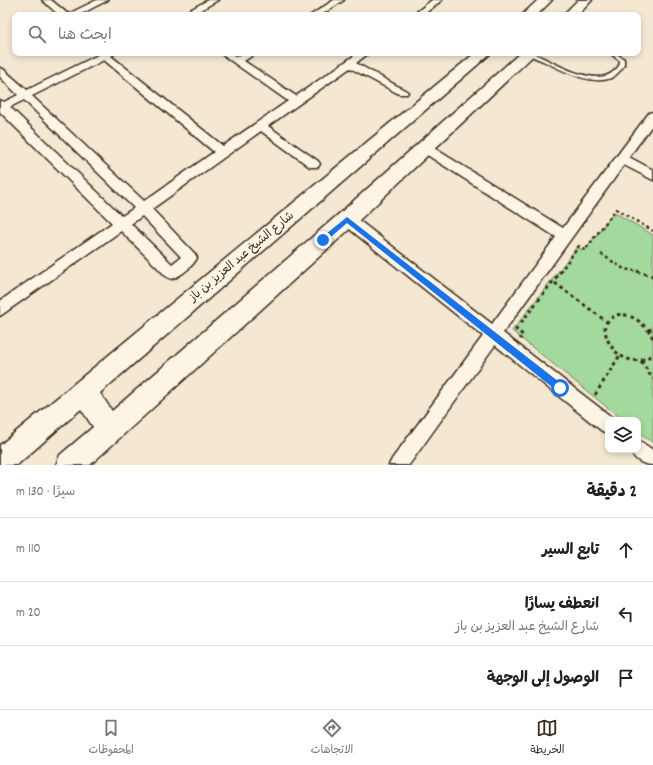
<!DOCTYPE html>
<html lang="ar">
<head>
<meta charset="utf-8">
<style>
	:root { --surface:#fff; --page:#f2f2f2; --text:#202124; --muted:#757577; --line:#e0e0e0; --accent:#3b2a1e }
	body { margin:0; font-family:Dekko,"Playpen Sans Arabic",sans-serif; background:var(--page); color:var(--text); direction:rtl }
	.controls { position:absolute; right:12px; bottom:12px; display:grid; overflow:hidden; border-radius:8px; box-shadow:0 2px 6px #0003 }
	.controls button { width:36px; height:36px; display:grid; place-items:center; padding:0; border:0; border-bottom:1px solid var(--line); background:var(--surface); color:var(--text); font:20px sans-serif }
	.stop { position:absolute; width:12px; height:12px; margin:-9px; border:3px solid #1a73e8; border-radius:50%; background:#fff }
	.stop.end { background:#1a73e8; border-color:#fff; box-shadow:0 1px 4px #0008 }
	.list { margin:0; padding:0; list-style:none }
	h2 { display:flex; justify-content:space-between; align-items:center; height:52px; margin:0; padding:0 16px; font-size:17px }
	h2 small { font-size:13px; font-weight:400; color:var(--muted) }
	.list li { display:grid; grid-template-columns:26px 1fr auto; gap:12px; align-items:center; box-sizing:border-box; height:64px; padding:0 16px; border-top:1px solid var(--line) }
	.list b { display:block; font-size:15px; white-space:nowrap }
	.list p { margin:0; font-size:13px; white-space:nowrap; color:var(--muted) }
	.list em { font-size:13px; font-style:normal; color:var(--muted) }
	.icon { flex:none; width:22px; height:22px; fill:none; stroke:currentColor; stroke-width:2; stroke-linecap:round; stroke-linejoin:round }
	.map { position:relative; flex:none; width:653px; height:465px; overflow:hidden; direction:ltr }
	.search { position:absolute; background:var(--surface); box-shadow:0 2px 6px #0003; left:12px; right:12px; top:12px; height:44px; display:flex; align-items:center; gap:10px; box-sizing:border-box; padding:0 14px; border-radius:8px; color:var(--muted); font-size:15px }
	.sheet { height:244px; background:var(--surface) }
	nav { display:flex; justify-content:space-around; align-items:center; box-sizing:border-box; height:56px; border-top:1px solid var(--line); background:var(--surface); font-size:11px; color:var(--muted) }
	nav a { display:grid; justify-items:center; gap:2px }
	nav .on { color:var(--accent) }
	.map>svg:first-child { display:block }
	.green { fill:#a3d99d; stroke:#6f825e }
	.lines { fill:none; stroke-linecap:round; stroke-linejoin:round }
	.service-casing { stroke:#3b2a1e; stroke-width:3 }
	.minor-casing { stroke:#3b2a1e; stroke-width:3 }
	.primary-casing { stroke:#3b2a1e; stroke-width:3 }
	.path-far1 { stroke:#3b2a1e; stroke-width:2.5; stroke-dasharray:3 3; stroke-linecap:butt }
	.path { stroke:#3b2a1e; stroke-width:3; stroke-dasharray:3.5 3.5; stroke-linecap:butt }
	.service { fill:#fcf5e5; fill-rule:evenodd }
	.minor { fill:#fcf5e5; fill-rule:evenodd }
	.primary { fill:#fcf5e5; fill-rule:evenodd }
	.route { fill:#1a73e8 }
	.labels { text-anchor:middle; dominant-baseline:central; stroke-width:3; stroke-linejoin:round; paint-order:stroke }
	.street-label { font-size:12px; fill:#3b2a1e; stroke:#fcf5e5 }
</style>
</head>
<body>
<div class="map">
<svg width="653" height="465" viewBox="0 0 653 465">
	<rect width="100%" height="100%" fill="#f4e8d2"/>
	<filter id="ink" filterUnits="userSpaceOnUse"><feTurbulence type="fractalNoise" baseFrequency=".025" numOctaves="2"/><feDisplacementMap in="SourceGraphic" scale="8" xChannelSelector="R" yChannelSelector="G"/><feConvolveMatrix kernelMatrix="1 2 1 2 8 2 1 2 1" color-interpolation-filters="sRGB"/></filter>
	<g filter="url(#ink)">
		<polygon class="green" points="614,212 653,235 653,443 638,432 638,420 623,420 512,331 577,247 584,251"/>
		<g class="lines">
			<g class="service-casing">
				<path id="service" d="M527,53h6c18,8 63,36 81,18 4,-3 6,-6 6,-10l-10,-8h5l9,6v6c-3,5 -7,10 -13,13 -21,8 -49,-8 -68,-17 -5,-2 -11,-4 -16,-8z"/>
			</g>
			<g class="minor-casing">
				<g id="minor">
					<polygon points="42,0 51,0 68,14 97,0 108,0 79,15 59,15"/>
					<polygon points="208,0 218,0 192,15 181,15"/>
					<polygon points="334,0 344,0 321,15 311,15"/>
					<polygon points="432,0 442,0 423,15 413,15"/>
					<path d="M102,53h13l-4,3 112,90 65,-45 -68,-48h11l6,4 7,-4h12l-12,8 52,35 62,-43h11l-13,10 52,29 -1,2h-8l-49,-26 -82,58 50,35 2,3 -2,3h-8l-49,-36 -109,78 43,45 2,4c-4,8 -16,18 -25,21l-5,-2 -46,-46 -121,85v-15l112,-78 -112,-111v-12l4,2 14,-7 -18,-18v-9l3,1 24,21zM104,60l110,92 -70,49 -112,-105zM24,100l110,108 -12,8 -112,-109zM142,216l39,41 -9,7 -41,-40z"/>
					<polygon points="653,112 653,124 629,157 653,170 653,180 624,165 503,333 614,419 608,420 608,433 602,431 495,345 409,465 389,465 392,459 483,336 342,223 341,219 342,215 347,214 352,215 492,324 556,237 421,151 419,148 421,145 429,145 563,228 649,113"/>
					<path d="M638,440l15,10v15c-10,0 -19,-5 -23,-15h8z"/>
				</g>
			</g>
			<g class="primary-casing">
				<g id="primary">
					<polygon points="538,0 552,0 537,15 522,15"/>
					<polygon points="578,0 592,0 578,15 563,15"/>
					<polygon points="475,53 491,53 100,393 112,411 340,213 520,53 536,53 354,225 90,465 56,465 60,455 93,427 81,409 17,465 0,465 0,445"/>
				</g>
			</g>
			<g class="path-far1">
				<polyline points="601,254 624,269 640,272"/>
				<polyline points="560,272 579,246 585,250 616,209 653,231"/>
			</g>
			<g class="path">
				<polyline points="637,271 653,276"/>
				<polyline points="555,283 607,322"/>
				<polyline points="521,323 561,271"/>
				<polyline points="517,328 516,330 523,335 520,339"/>
				<polyline points="648,330 653,329"/>
				<path d="M653,338c-8,-14 -21,-26 -38,-23l-10,9c-2,25 26,48 48,30"/>
				<polyline points="641,361 653,379"/>
				<polyline points="595,395 620,355"/>
			</g>
			<use href="#service" class="service"/>
			<use href="#minor" class="minor"/>
			<use href="#primary" class="primary"/>
		</g>
	</g>
	<polygon class="route" points="347,217 563,385 563,391 557,391 347,223 325,242 321,242 321,238"/>
	<g class="labels">
		<g class="street-label">
			<text transform="translate(242 257) rotate(-40)">شارع الشيخ عبد العزيز بن باز</text>
		</g>
	</g>
</svg>
<div class="controls">
<button><svg class="icon" aria-label="layers" viewBox="0 0 24 24"><path d="M12 4l9 5-9 5-9-5zM3 14l9 5 9-5"/></svg></button>
</div>
<div class="stop" style="left:560px;top:388px"></div>
<div class="stop end" style="left:323px;top:240px"></div>
<div class="search"><svg class="icon" aria-label="search" viewBox="0 0 24 24"><circle cx="10" cy="10" r="6"/><path d="M15 15l6 6"/></svg>ابحث هنا</div>
</div>
<section class="sheet">
<h2>2 دقيقة<small>سيرًا · 130 m</small></h2>
<ul class="list">
<li><svg class="icon" aria-label="ahead" viewBox="0 0 24 24"><path d="M12 20V5M6 11l6-6 6 6"/></svg><div><b>تابع السير</b></div><em>110 m</em></li>
<li><svg class="icon" aria-label="left" viewBox="0 0 24 24"><path d="M17 20v-9H6M10 6l-5 5 5 5"/></svg><div><b>انعطف يسارًا</b><p>شارع الشيخ عبد العزيز بن باز</p></div><em>20 m</em></li>
<li><svg class="icon" aria-label="arrive" viewBox="0 0 24 24"><path d="M6 21V4h12l-3 4 3 4H6"/></svg><div><b>الوصول إلى الوجهة</b></div></li>
</ul>
</section>
<nav>
<a class="on"><svg class="icon" aria-label="map" viewBox="0 0 24 24"><path d="M3 6l6-2 6 2 6-2v14l-6 2-6-2-6 2zM9 4v14M15 6v14"/></svg>الخريطة</a>
<a><svg class="icon" aria-label="directions" viewBox="0 0 24 24"><path d="M12 3l9 9-9 9-9-9zM9 14v-3h6M13 9l2 2-2 2"/></svg>الاتجاهات</a>
<a><svg class="icon" aria-label="saved" viewBox="0 0 24 24"><path d="M7 4h10v16l-5-4-5 4z"/></svg>المحفوظات</a>
</nav>
</body>
</html>
